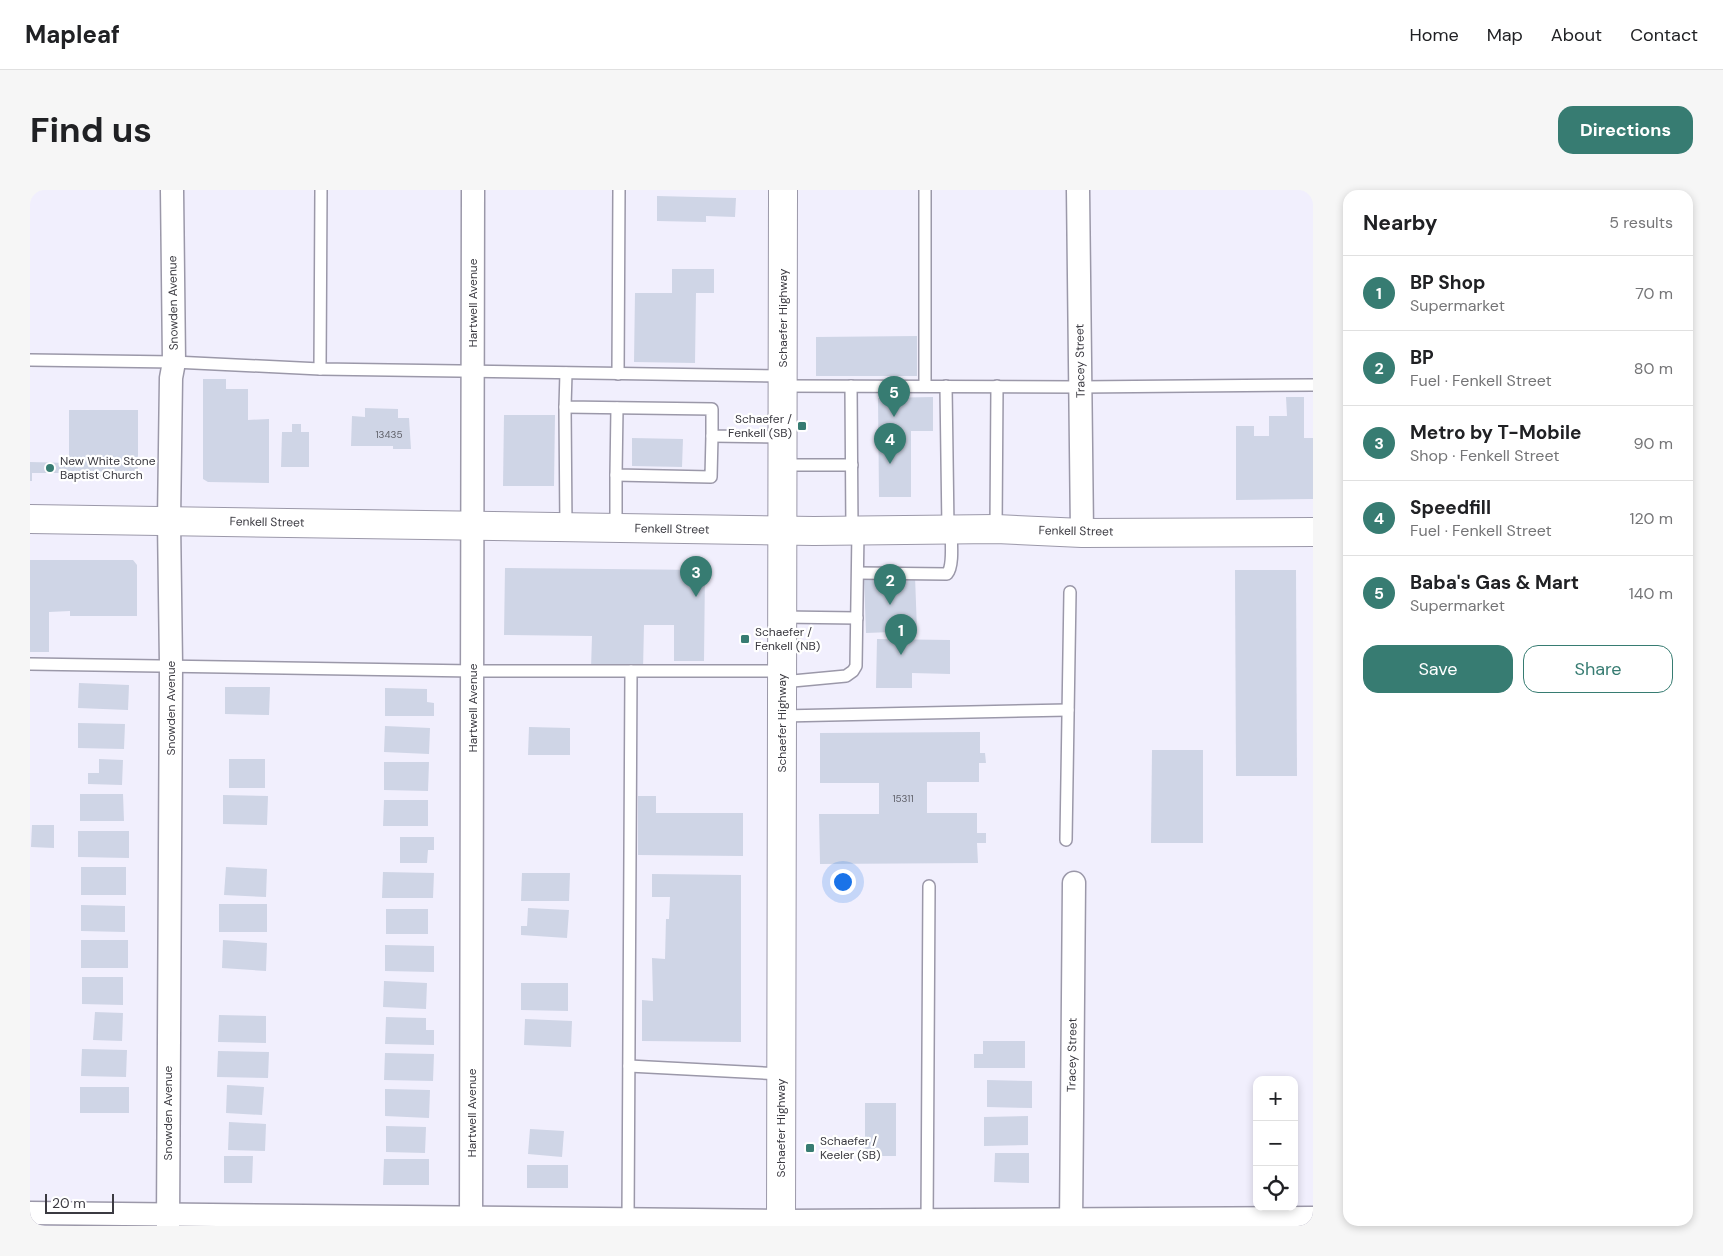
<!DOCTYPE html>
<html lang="en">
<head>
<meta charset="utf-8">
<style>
	:root { --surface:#fff; --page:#f6f6f6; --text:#202124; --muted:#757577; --line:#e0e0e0; --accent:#377c72 }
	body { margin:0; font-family:"DM Sans",sans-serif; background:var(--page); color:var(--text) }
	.controls { position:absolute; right:15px; bottom:15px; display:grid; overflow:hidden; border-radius:10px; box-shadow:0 2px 8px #0003 }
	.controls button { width:45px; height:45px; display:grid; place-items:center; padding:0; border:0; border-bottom:1px solid var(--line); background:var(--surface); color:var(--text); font:25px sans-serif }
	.scale { position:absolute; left:15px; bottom:12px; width:69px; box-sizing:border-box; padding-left:5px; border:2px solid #3b3a41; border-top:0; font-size:14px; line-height:18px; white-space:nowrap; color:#3b3a41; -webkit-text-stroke:4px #fff; paint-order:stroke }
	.you { position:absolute; left:812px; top:691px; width:18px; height:18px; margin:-12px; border:4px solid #fff; border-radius:50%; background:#1a73e8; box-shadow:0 0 0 8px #1a73e833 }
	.badge { display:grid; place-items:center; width:32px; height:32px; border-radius:50%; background:var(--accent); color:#fff; font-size:16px; font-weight:700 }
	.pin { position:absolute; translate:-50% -41px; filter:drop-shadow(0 1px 2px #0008) }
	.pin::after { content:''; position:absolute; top:26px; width:18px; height:15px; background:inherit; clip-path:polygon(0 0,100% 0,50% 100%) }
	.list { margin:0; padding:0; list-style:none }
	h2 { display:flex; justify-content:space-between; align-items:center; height:65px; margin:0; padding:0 20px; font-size:21px }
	h2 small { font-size:16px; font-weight:400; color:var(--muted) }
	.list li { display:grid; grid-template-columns:32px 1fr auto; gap:15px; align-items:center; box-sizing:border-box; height:75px; padding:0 20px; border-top:1px solid var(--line) }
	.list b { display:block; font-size:19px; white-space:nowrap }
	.list p { margin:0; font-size:16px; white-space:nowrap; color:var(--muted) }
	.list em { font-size:16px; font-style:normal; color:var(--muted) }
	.actions { display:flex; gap:10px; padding:15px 20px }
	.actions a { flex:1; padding:11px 0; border:1px solid var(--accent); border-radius:15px; text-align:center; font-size:18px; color:var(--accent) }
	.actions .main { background:var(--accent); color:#fff }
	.icon { flex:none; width:28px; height:28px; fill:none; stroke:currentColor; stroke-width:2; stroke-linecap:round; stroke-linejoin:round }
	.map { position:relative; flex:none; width:1283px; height:1036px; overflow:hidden; border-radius:15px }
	header { display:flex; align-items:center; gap:30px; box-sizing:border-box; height:70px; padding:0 25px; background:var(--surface); border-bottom:1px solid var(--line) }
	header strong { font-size:24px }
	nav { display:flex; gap:28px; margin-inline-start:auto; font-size:18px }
	.intro { display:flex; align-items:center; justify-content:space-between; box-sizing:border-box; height:120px; padding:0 30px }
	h1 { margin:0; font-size:35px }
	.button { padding:12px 22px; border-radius:15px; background:var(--accent); color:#fff; font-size:18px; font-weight:700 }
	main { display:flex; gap:30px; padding:0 30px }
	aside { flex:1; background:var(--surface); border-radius:15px; box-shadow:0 2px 8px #0003 }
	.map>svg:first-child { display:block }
	.building { fill:#cfd5e6 }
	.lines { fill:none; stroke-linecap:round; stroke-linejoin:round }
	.service-casing { stroke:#9b98a9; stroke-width:14 }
	.minor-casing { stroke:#9b98a9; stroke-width:25 }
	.tertiary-casing { stroke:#9b98a9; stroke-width:30 }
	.service { stroke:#fff; stroke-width:11 }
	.minor { stroke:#fff; stroke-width:22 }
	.tertiary { stroke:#fff; stroke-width:28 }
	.poi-dot { fill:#377c72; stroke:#fff; stroke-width:2 }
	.labels { text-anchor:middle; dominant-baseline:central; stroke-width:4.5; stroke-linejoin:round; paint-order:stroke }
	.number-label { font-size:10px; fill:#60616a }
	.street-label { font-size:12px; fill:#3b3a41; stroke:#fff }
	.poi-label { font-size:12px; fill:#3b3a41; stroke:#fff; text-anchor:start }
</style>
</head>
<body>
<header>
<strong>Mapleaf</strong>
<nav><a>Home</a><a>Map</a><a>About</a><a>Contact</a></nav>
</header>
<div class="intro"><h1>Find us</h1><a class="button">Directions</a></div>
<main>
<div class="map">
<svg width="1283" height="1036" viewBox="0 0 1283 1036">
	<rect width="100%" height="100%" fill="#f1effd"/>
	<g class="building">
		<polygon points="627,6 706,8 705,27 676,26 676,32 627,31"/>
		<polygon points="642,79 684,79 684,103 666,103 665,173 604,172 605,103 642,103"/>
		<polygon points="887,146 887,186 786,186 786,147"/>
		<polygon points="173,189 196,189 196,199 218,199 218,230 239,229 239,293 178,292 173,289"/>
		<polygon points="903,207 903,241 881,241 881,307 849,307 848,208"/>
		<polygon points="1256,207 1274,207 1274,248 1283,248 1283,309 1206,310 1206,236 1224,236 1224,246 1239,246 1239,226 1257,226"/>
		<polygon points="335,218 368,219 368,228 379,228 381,259 363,259 363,256 321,256 322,226 335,227"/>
		<polygon points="39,220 108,220 108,288 39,289 39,283 2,283 2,291 0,291 0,272 39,273"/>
		<polygon points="474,225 525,225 524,296 473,296"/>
		<polygon points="262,234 271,234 271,242 279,242 279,277 251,277 252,242 262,242"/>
		<polygon points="602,248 653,249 652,277 602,276"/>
		<polygon points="0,370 103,370 107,375 107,426 40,426 40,421 19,422 19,462 0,462"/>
		<polygon points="475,378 675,380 674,471 644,471 644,435 614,435 613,480 561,479 562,446 474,445"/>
		<polygon points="1205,380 1266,380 1267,586 1206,586"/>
		<polygon points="885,386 887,441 836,443 834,388"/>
		<polygon points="847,449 920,450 920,484 882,483 882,498 846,498"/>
		<polygon points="49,493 99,495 98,520 48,518"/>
		<polygon points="195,497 240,497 239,525 195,524"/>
		<polygon points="355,498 397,499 397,512 404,513 404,526 355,526"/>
		<polygon points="48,533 95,534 94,559 48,558"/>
		<polygon points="355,536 400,538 399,564 354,562"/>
		<polygon points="499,537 540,538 540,565 498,565"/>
		<polygon points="950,542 950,563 955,563 956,573 949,573 949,592 897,592 897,623 947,623 947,643 956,643 956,653 947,653 948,673 790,674 789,624 849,624 849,593 790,593 790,543"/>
		<polygon points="1122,560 1173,560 1173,653 1121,653"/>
		<polygon points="69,569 93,570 92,595 58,594 58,583 69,583"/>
		<rect x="199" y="569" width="36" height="29"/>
		<polygon points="354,572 399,572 398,601 354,600"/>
		<polygon points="50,604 93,604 94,631 50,631"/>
		<polygon points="193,605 238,606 237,635 193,634"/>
		<polygon points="608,606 626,606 626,623 713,623 713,666 608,665"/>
		<polygon points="354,610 398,610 398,636 353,636"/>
		<polygon points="2,635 24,635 24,658 1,657"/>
		<polygon points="48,641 99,641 99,668 48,667"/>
		<polygon points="370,647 404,647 404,660 398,660 397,673 370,673"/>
		<rect x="51" y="677" width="45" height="28"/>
		<polygon points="196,677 237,679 236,707 194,705"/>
		<polygon points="353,682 404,683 403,708 352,708"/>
		<polygon points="492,683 540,683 539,711 491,711"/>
		<polygon points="622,684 711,685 711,852 612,851 612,810 623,811 622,768 635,769 636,729 639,729 640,707 622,707"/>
		<rect x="189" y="714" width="48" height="28"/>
		<polygon points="51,715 95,716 95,742 51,741"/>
		<polygon points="498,718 539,720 537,748 491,745 491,736 497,736"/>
		<rect x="356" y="719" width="42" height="25"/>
		<rect x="51" y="750" width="47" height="28"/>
		<polygon points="193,750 237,753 236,781 192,778"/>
		<polygon points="355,755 404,756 404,782 355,781"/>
		<polygon points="52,787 93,787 93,815 52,814"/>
		<polygon points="354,791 397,793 396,819 353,817"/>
		<polygon points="491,793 538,793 538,821 491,820"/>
		<polygon points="65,822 93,823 92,851 63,850"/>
		<polygon points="189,825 236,826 236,853 188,852"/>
		<polygon points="356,827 396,828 396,840 404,840 404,855 355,854"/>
		<polygon points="495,829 542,831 541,857 494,855"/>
		<polygon points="953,851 995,851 995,878 944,878 944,864 953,864"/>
		<polygon points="52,859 97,860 96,887 51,886"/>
		<polygon points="188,861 239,862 238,888 187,887"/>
		<polygon points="355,863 404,864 403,891 354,890"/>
		<polygon points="957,890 1002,891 1002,918 957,917"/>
		<polygon points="197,895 234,897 232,925 196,923"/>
		<rect x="50" y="897" width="49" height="26"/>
		<polygon points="355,899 400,900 399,928 355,926"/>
		<rect x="835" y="913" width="31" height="53"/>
		<polygon points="998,926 998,955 954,956 954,927"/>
		<polygon points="199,932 236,934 235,961 198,960"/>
		<polygon points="356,936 396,937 395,963 356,962"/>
		<polygon points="500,939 534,941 532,967 498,964"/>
		<polygon points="965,963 999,963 999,993 964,992"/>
		<polygon points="194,966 223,966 222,993 194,993"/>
		<polygon points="354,969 399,969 399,995 353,995"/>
		<rect x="497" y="975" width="41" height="23"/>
	</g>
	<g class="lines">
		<g class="service-casing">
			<g id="service">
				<polyline points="0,170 144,172 290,179 753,186"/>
				<polyline points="290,179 291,0"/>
				<polyline points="536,183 535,217 682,219 682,246 753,247"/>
				<polyline points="588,184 589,0"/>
				<polyline points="753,196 1050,197 1283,195"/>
				<polyline points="821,196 822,341"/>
				<polyline points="895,196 895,0"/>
				<polyline points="916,196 918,339"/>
				<polyline points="535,217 536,338"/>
				<polyline points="587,218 586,285 681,287 682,246"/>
				<polyline points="753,275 822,275"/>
				<polyline points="586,338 586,285"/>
				<polyline points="966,339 967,196"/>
				<path d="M828,383l89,1c7,-8 4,-33 4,-45"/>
				<polyline points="752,427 827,428"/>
				<polyline points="0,474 443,481 752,481"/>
				<polyline points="752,492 816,486 823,481 826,476 828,341"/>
				<polyline points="752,526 1038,520"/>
				<polyline points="1036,650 1040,402"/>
				<polyline points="599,876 751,884"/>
				<polyline points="598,1030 601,481"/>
				<polyline points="897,1034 899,696"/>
			</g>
		</g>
		<g class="minor-casing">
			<g id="minor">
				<polyline points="1048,0 1052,343"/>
				<polyline points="0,1023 751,1031 1283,1028"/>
				<polyline points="138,1036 141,475 139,331 141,188 144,172 142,0"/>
				<polyline points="441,1036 443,0"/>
				<polyline points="1041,1036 1044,693"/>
			</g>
		</g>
		<g class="tertiary-casing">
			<g id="tertiary">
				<polyline points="0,329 784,341 966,339 1052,343 1283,342"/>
				<polyline points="751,1036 753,0"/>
			</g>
		</g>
		<use href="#service" class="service"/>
		<use href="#minor" class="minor"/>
		<use href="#tertiary" class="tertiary"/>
	</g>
	<g class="poi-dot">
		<rect x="767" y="231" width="10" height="10" rx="2.5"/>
		<circle cx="20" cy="278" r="5"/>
		<rect x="710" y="444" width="10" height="10" rx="2.5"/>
		<rect x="775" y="953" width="10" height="10" rx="2.5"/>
	</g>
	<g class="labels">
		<g class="number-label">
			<text x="359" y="244">13435</text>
			<text x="873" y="608">15311</text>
		</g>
		<g class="street-label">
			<text transform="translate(143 113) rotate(-91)">Snowden Avenue</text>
			<text transform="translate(443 113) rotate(-90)">Hartwell Avenue</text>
			<text transform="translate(753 128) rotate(-90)">Schaefer Highway</text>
			<text transform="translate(1050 171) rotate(-91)">Tracey Street</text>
			<text transform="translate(237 332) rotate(1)">Fenkell Street</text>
			<text transform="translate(642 339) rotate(1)">Fenkell Street</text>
			<text transform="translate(1046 341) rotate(1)">Fenkell Street</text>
			<text transform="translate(141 518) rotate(-90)">Snowden Avenue</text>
			<text transform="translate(443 518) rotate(-90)">Hartwell Avenue</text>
			<text transform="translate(752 533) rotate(-90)">Schaefer Highway</text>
			<text transform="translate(1042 865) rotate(-89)">Tracey Street</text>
			<text transform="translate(138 923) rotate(-90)">Snowden Avenue</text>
			<text transform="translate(442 923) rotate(-90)">Hartwell Avenue</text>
			<text transform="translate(751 938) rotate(-90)">Schaefer Highway</text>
		</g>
		<g class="poi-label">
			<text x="762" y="229" text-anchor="end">Schaefer /<tspan x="762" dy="14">Fenkell (SB)</tspan></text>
			<text x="30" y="271">New White Stone<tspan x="30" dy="14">Baptist Church</tspan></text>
			<text x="725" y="442">Schaefer /<tspan x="725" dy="14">Fenkell (NB)</tspan></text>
			<text x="790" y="951">Schaefer /<tspan x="790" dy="14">Keeler (SB)</tspan></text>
		</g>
	</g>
</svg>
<div class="controls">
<button>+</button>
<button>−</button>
<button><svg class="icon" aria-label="locate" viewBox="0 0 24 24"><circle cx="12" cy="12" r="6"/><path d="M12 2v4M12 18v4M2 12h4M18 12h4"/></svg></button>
</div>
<div class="scale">20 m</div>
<div class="you"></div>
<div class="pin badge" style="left:871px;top:465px">1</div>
<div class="pin badge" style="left:860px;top:415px">2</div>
<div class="pin badge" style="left:666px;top:407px">3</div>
<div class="pin badge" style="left:860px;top:274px">4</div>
<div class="pin badge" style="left:864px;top:227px">5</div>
</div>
<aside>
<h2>Nearby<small>5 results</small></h2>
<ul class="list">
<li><span class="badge">1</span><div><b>BP Shop</b><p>Supermarket</p></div><em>70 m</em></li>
<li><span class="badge">2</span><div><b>BP</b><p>Fuel · Fenkell Street</p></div><em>80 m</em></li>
<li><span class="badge">3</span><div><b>Metro by T-Mobile</b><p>Shop · Fenkell Street</p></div><em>90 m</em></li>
<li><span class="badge">4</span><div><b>Speedfill</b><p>Fuel · Fenkell Street</p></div><em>120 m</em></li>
<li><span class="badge">5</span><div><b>Baba's Gas &amp; Mart</b><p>Supermarket</p></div><em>140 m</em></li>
</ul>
<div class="actions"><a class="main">Save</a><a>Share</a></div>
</aside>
</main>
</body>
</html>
